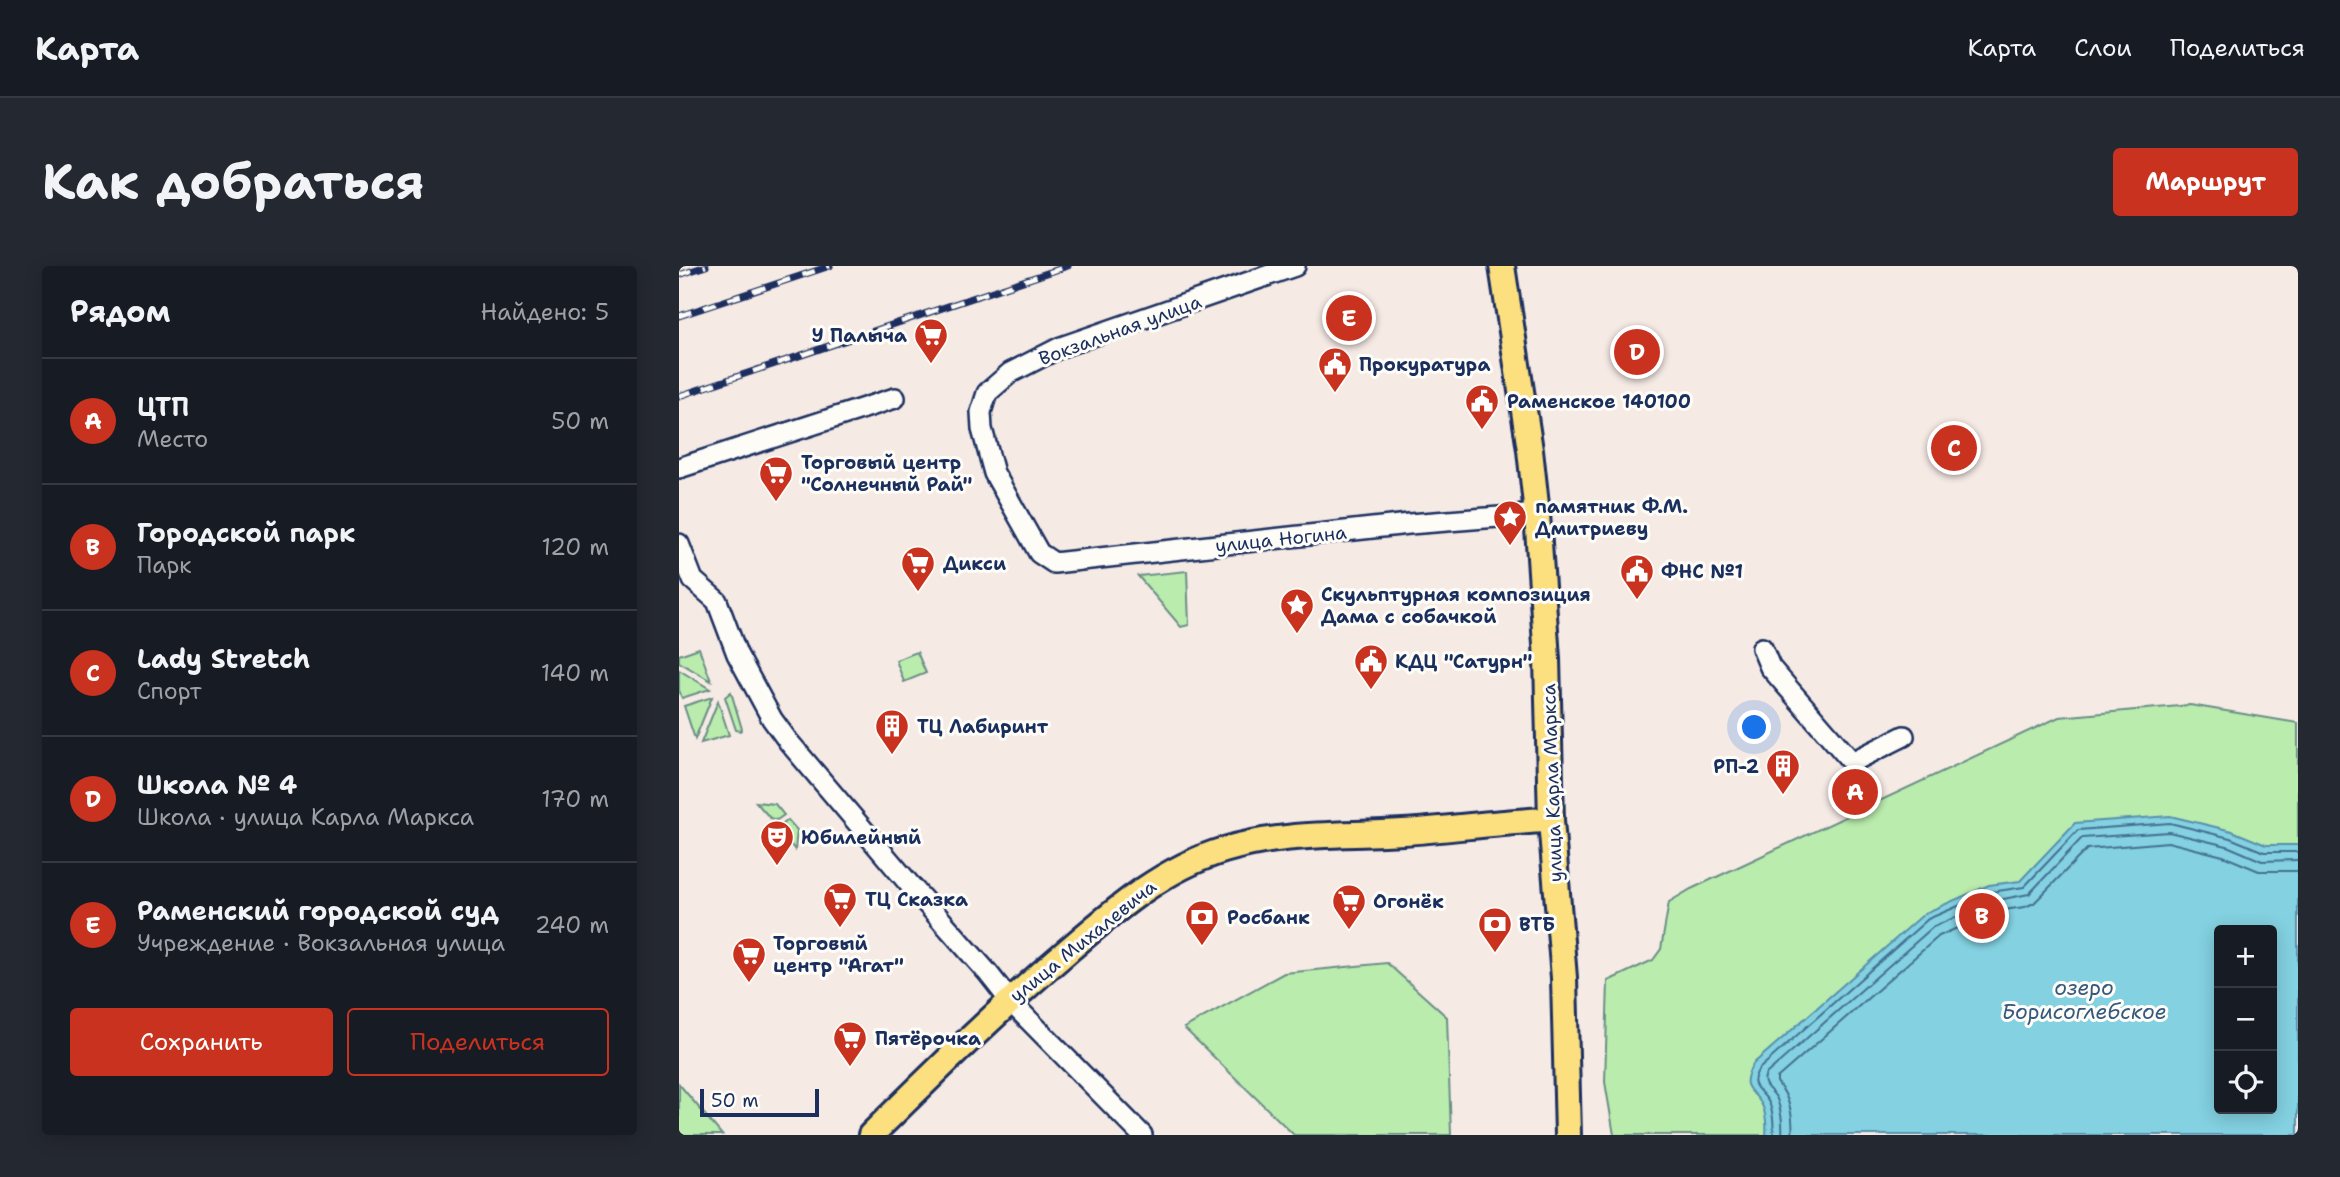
<!DOCTYPE html>
<html lang="ru">
<head>
<meta charset="utf-8">
<style>
	:root { --surface:#171b24; --page:#242831; --text:#f1f3f6; --muted:#9ea1a6; --line:#363941; --accent:#c8321e }
	body { margin:0; font-family:"Shantell Sans",sans-serif; background:var(--page); color:var(--text) }
	.controls { position:absolute; right:21px; bottom:21px; display:grid; overflow:hidden; border-radius:7px; box-shadow:0 4px 18px #0003 }
	.controls button { width:63px; height:63px; display:grid; place-items:center; padding:0; border:0; border-bottom:2px solid var(--line); background:var(--surface); color:var(--text); font:35px sans-serif }
	.scale { position:absolute; left:21px; bottom:18px; width:119px; box-sizing:border-box; padding-left:7px; border:4px solid #1b2f5e; border-top:0; font-size:19px; line-height:24px; white-space:nowrap; color:#1b2f5e; -webkit-text-stroke:5px #fdfcf7; paint-order:stroke }
	.you { position:absolute; left:1076px; top:462px; width:24px; height:24px; margin:-18px; border:5px solid #fff; border-radius:50%; background:#1a73e8; box-shadow:0 0 0 10px #1a73e833 }
	.badge { display:grid; place-items:center; width:46px; height:46px; border-radius:50%; background:var(--accent); color:#fff; font-size:23px; font-weight:700 }
	.pin { position:absolute; translate:-50% -50%; border:4px solid #fff; box-shadow:0 2px 7px #0006 }
	.list { margin:0; padding:0; list-style:none }
	h2 { display:flex; justify-content:space-between; align-items:center; height:91px; margin:0; padding:0 28px; font-size:30px }
	h2 small { font-size:23px; font-weight:400; color:var(--muted) }
	.list li { display:grid; grid-template-columns:46px 1fr auto; gap:21px; align-items:center; box-sizing:border-box; height:126px; padding:0 28px; border-top:2px solid var(--line) }
	.list b { display:block; font-size:26px; white-space:nowrap }
	.list p { margin:0; font-size:23px; white-space:nowrap; color:var(--muted) }
	.list em { font-size:23px; font-style:normal; color:var(--muted) }
	.actions { display:flex; gap:14px; padding:21px 28px }
	.actions a { flex:1; padding:16px 0; border:2px solid var(--accent); border-radius:7px; text-align:center; font-size:24px; color:var(--accent) }
	.actions .main { background:var(--accent); color:#fff }
	.icon { flex:none; width:38px; height:38px; fill:none; stroke:currentColor; stroke-width:2; stroke-linecap:round; stroke-linejoin:round }
	.map { position:relative; flex:none; width:1619px; height:869px; overflow:hidden; border-radius:7px }
	header { display:flex; align-items:center; gap:42px; box-sizing:border-box; height:98px; padding:0 35px; background:var(--surface); border-bottom:2px solid var(--line) }
	header strong { font-size:33px }
	nav { display:flex; gap:38px; margin-inline-start:auto; font-size:24px }
	.intro { display:flex; align-items:center; justify-content:space-between; box-sizing:border-box; height:168px; padding:0 42px }
	h1 { margin:0; font-size:49px }
	.button { padding:18px 32px; border-radius:7px; background:var(--accent); color:#fff; font-size:24px; font-weight:700 }
	main { display:flex; gap:42px; padding:0 42px }
	aside { flex:1; background:var(--surface); border-radius:7px; box-shadow:0 4px 18px #0003 }
	.map>svg:first-child { display:block }
	.green { fill:#baecad; stroke:#6a8e86; stroke-width:2; fill-rule:evenodd }
	.water { fill:#83d1e1; stroke:#5990ad; stroke-width:2; fill-rule:evenodd }
	.lines { fill:none; stroke-linecap:round; stroke-linejoin:round }
	.shore { stroke:#457092; stroke-width:2 }
	.minor-casing { stroke:#1b2f5e; stroke-width:24 }
	.major-casing { stroke:#1b2f5e; stroke-width:30 }
	.minor { stroke:#fdfcf7; stroke-width:19 }
	.major { stroke:#fce080; stroke-width:24 }
	.rail-casing { stroke:#1b2f5e; stroke-width:7 }
	.rail { stroke:#fdfcf7; stroke-width:4.5; stroke-dasharray:13; stroke-linecap:butt }
	.labels { text-anchor:middle; dominant-baseline:central; stroke-width:6; stroke-linejoin:round; paint-order:stroke }
	.street-label { font-size:19px; fill:#1b2f5e; stroke:#fdfcf7 }
	.poi-label { font-size:19px; font-weight:bold; fill:#1b2f5e; stroke:#fdfcf7; text-anchor:start }
	.water-label { font-size:21px; font-style:italic; fill:#35587f; stroke:#fdfcf7 }
</style>
</head>
<body>
<header>
<strong>Карта</strong>
<nav><a>Карта</a><a>Слои</a><a>Поделиться</a></nav>
</header>
<div class="intro"><h1>Как добраться</h1><a class="button">Маршрут</a></div>
<main>
<aside>
<h2>Рядом<small>Найдено: 5</small></h2>
<ul class="list">
<li><span class="badge">A</span><div><b>ЦТП</b><p>Место</p></div><em>50 m</em></li>
<li><span class="badge">B</span><div><b>Городской парк</b><p>Парк</p></div><em>120 m</em></li>
<li><span class="badge">C</span><div><b>Lady Stretch</b><p>Спорт</p></div><em>140 m</em></li>
<li><span class="badge">D</span><div><b>Школа № 4</b><p>Школа · улица Карла Маркса</p></div><em>170 m</em></li>
<li><span class="badge">E</span><div><b>Раменский городской суд</b><p>Учреждение · Вокзальная улица</p></div><em>240 m</em></li>
</ul>
<div class="actions"><a class="main">Сохранить</a><a>Поделиться</a></div>
</aside>
<div class="map">
<svg width="1619" height="869" viewBox="0 0 1619 869">
	<rect width="100%" height="100%" fill="#f6eae5"/>
	<filter id="ink" filterUnits="userSpaceOnUse"><feTurbulence type="fractalNoise" baseFrequency=".0143" numOctaves="2"/><feDisplacementMap in="SourceGraphic" scale="14" xChannelSelector="R" yChannelSelector="G"/><feConvolveMatrix kernelMatrix="1 2 1 2 8 2 1 2 1" color-interpolation-filters="sRGB"/></filter>
	<g filter="url(#ink)">
		<g class="green">
			<polygon points="508,305 510,359 502,361 459,310"/>
			<polygon points="20,382 32,415 0,396 0,389"/>
			<polygon points="238,386 247,407 225,416 217,394"/>
			<polygon points="0,404 31,423 3,432 0,424"/>
			<polygon points="52,426 63,463 61,465 57,464 46,431"/>
			<polygon points="33,431 16,473 5,440"/>
			<polygon points="39,435 50,469 22,477"/>
			<path d="M1511,439l108,18v412h-684l-9,-53 3,-101 45,-21 8,-11 8,-47 22,-13 368,-172zM1540,664h53v179h-53z"/>
			<polygon points="77,536 96,538 105,549 98,554 91,552"/>
			<polygon points="109,554 118,564 116,584 102,567 103,559"/>
			<polygon points="708,697 768,751 772,869 615,869 505,762 605,707"/>
			<polygon points="0,818 43,869 0,869"/>
		</g>
		<path class="water" d="M1491,550l62,15 34,14h32v290h-532c1,-8 0,-22 -4,-30 -9,-17 -24,-15 -9,-41l172,-151 64,-28 31,-4 55,-58zM1540,664h53v179h-53z"/>
		<g class="lines">
			<g class="shore">
				<path d="M1094,869c1,-9 0,-21 -3,-30 -6,-16 -24,-16 -11,-36l169,-150 63,-27 33,-5 54,-57 92,-7 60,15 34,14h34"/>
				<path d="M1103,869c1,-11 -1,-26 -5,-36 -5,-10 -17,-13 -11,-25l167,-147 60,-26 36,-7 53,-56 87,-6 58,14 35,15 36,-1"/>
				<path d="M1113,869c2,-19 -3,-39 -15,-53v-4l162,-142 57,-25 29,-4 9,-4 53,-54 81,-7 55,14 36,15h39"/>
			</g>
			<g class="minor-casing">
				<g id="minor">
					<polyline points="616,0 382,81 331,107 308,127 302,146 303,163 315,207 360,287 375,297 730,258 858,248"/>
					<polyline points="0,202 216,132"/>
					<polyline points="0,278 14,314 38,335 58,388 93,453 109,475 232,620 309,707 331,735 463,869"/>
					<polyline points="1083,382 1091,401 1173,496 1225,470"/>
				</g>
			</g>
			<g class="major-casing">
				<g id="major">
					<polyline points="823,0 851,184 858,248 868,393 872,554 885,712 889,869"/>
					<path d="M192,869c63,-62 126,-124 194,-182 48,-41 96,-84 159,-103 58,-18 119,-14 179,-18 50,-3 99,-11 148,-12"/>
				</g>
			</g>
			<use href="#minor" class="minor"/>
			<use href="#major" class="major"/>
			<g class="rail-casing">
				<g id="rail">
					<polyline points="0,9 27,0"/>
					<polyline points="0,50 151,0"/>
					<polyline points="0,130 389,0"/>
				</g>
			</g>
			<use href="#rail" class="rail"/>
		</g>
	</g>
	<defs>
		<g id="supermarket-pin" transform="scale(1.75)"><path d="M0 17L-7.5 6A9.5 9.5 0 1 1 7.5 6Z" fill="#c8321e" stroke="#fdfcf7"/><path d="M-6-5.5h2.5l.6 2H6L4.5 2H-2.5L-4.4-4H-6ZM-1.5 3.2a1.3 1.3 0 1 0 .1 0ZM3 3.2a1.3 1.3 0 1 0 .1 0Z" fill="#fff"/></g>
		<g id="civic-pin" transform="scale(1.75)"><path d="M0 17L-7.5 6A9.5 9.5 0 1 1 7.5 6Z" fill="#c8321e" stroke="#fdfcf7"/><path d="M-.6-6.5H3V-4.5H.6V-3L4-1V1h2V6H-6V1h2V-1L-.6-3ZM-1.2 2.5V6h2.4V2.5Z" fill="#fff"/></g>
		<g id="sight-pin" transform="scale(1.75)"><path d="M0 17L-7.5 6A9.5 9.5 0 1 1 7.5 6Z" fill="#c8321e" stroke="#fdfcf7"/><path d="M0-6L1.8-2.2L6-1.7L2.9 1.2L3.7 5.4L0 3.3L-3.7 5.4L-2.9 1.2L-6-1.7L-1.8-2.2Z" fill="#fff"/></g>
		<g id="building-pin" transform="scale(1.75)"><path d="M0 17L-7.5 6A9.5 9.5 0 1 1 7.5 6Z" fill="#c8321e" stroke="#fdfcf7"/><path d="M-4-6H4V6H1V3H-1V6H-4ZM-2.5-4.3h1.7v1.8h-1.7ZM.8-4.3h1.7v1.8H.8ZM-2.5-1h1.7V.8h-1.7ZM.8-1h1.7V.8H.8Z" fill="#fff"/></g>
		<g id="theatre-pin" transform="scale(1.75)"><path d="M0 17L-7.5 6A9.5 9.5 0 1 1 7.5 6Z" fill="#c8321e" stroke="#fdfcf7"/><path d="M-5-5.5Q0-4 5-5.5V0Q5 5 0 6Q-5 5-5 0ZM-3.3-2.5H-1v1.5H-3.3ZM1-2.5H3.3v1.5H1ZM-2.8 1Q0 5.5 2.8 1Z" fill="#fff"/></g>
		<g id="bank-pin" transform="scale(1.75)"><path d="M0 17L-7.5 6A9.5 9.5 0 1 1 7.5 6Z" fill="#c8321e" stroke="#fdfcf7"/><path d="M-6-4H6V4H-6ZM0-2.3a2.3 2.3 0 1 0 0 4.6a2.3 2.3 0 1 0 0-4.6Z" fill="#fff"/></g>
	</defs>
	<g fill-rule="evenodd">
		<use href="#supermarket-pin" x="252" y="69"/>
		<use href="#civic-pin" x="656" y="98"/>
		<use href="#civic-pin" x="803" y="135"/>
		<use href="#supermarket-pin" x="97" y="207"/>
		<use href="#sight-pin" x="831" y="251"/>
		<use href="#supermarket-pin" x="239" y="297"/>
		<use href="#civic-pin" x="958" y="305"/>
		<use href="#sight-pin" x="618" y="339"/>
		<use href="#civic-pin" x="692" y="395"/>
		<use href="#building-pin" x="213" y="460"/>
		<use href="#building-pin" x="1104" y="500"/>
		<use href="#theatre-pin" x="98" y="571"/>
		<use href="#supermarket-pin" x="161" y="633"/>
		<use href="#supermarket-pin" x="670" y="635"/>
		<use href="#bank-pin" x="523" y="651"/>
		<use href="#bank-pin" x="816" y="658"/>
		<use href="#supermarket-pin" x="70" y="688"/>
		<use href="#supermarket-pin" x="171" y="772"/>
	</g>
	<g class="labels">
		<g class="street-label">
			<text transform="translate(441 64) rotate(-20)">Вокзальная улица</text>
			<text transform="translate(602 273) rotate(-6)">улица Ногина</text>
			<text transform="translate(873 517) rotate(-92)">улица Карла Маркса</text>
			<text transform="translate(404 675) rotate(-39)">улица Михалевича</text>
		</g>
		<g class="poi-label">
			<text x="228" y="69" text-anchor="end">У Палыча</text>
			<text x="680" y="98">Прокуратура</text>
			<text x="828" y="135">Раменское 140100</text>
			<text x="122" y="196">Торговый центр<tspan x="122" dy="22">"Солнечный Рай"</tspan></text>
			<text x="856" y="240">памятник Ф.М.<tspan x="856" dy="22">Дмитриеву</tspan></text>
			<text x="264" y="297">Дикси</text>
			<text x="982" y="305">ФНС №1</text>
			<text x="642" y="328">Скульптурная композиция<tspan x="642" dy="22">Дама с собачкой</tspan></text>
			<text x="716" y="395">КДЦ "Сатурн"</text>
			<text x="238" y="460">ТЦ Лабиринт</text>
			<text x="1080" y="500" text-anchor="end">РП-2</text>
			<text x="122" y="571">Юбилейный</text>
			<text x="186" y="633">ТЦ Сказка</text>
			<text x="694" y="635">Огонёк</text>
			<text x="548" y="651">Росбанк</text>
			<text x="840" y="658">ВТБ</text>
			<text x="94" y="677">Торговый<tspan x="94" dy="22">центр "Агат"</tspan></text>
			<text x="196" y="772">Пятёрочка</text>
		</g>
		<g class="water-label">
			<text x="1405" y="722">озеро<tspan x="1405" dy="24">Борисоглебское</tspan></text>
		</g>
	</g>
</svg>
<div class="controls">
<button>+</button>
<button>−</button>
<button><svg class="icon" aria-label="locate" viewBox="0 0 24 24"><circle cx="12" cy="12" r="6"/><path d="M12 2v4M12 18v4M2 12h4M18 12h4"/></svg></button>
</div>
<div class="scale">50 m</div>
<div class="you"></div>
<div class="pin badge" style="left:1176px;top:526px">A</div>
<div class="pin badge" style="left:1303px;top:650px">B</div>
<div class="pin badge" style="left:1275px;top:182px">C</div>
<div class="pin badge" style="left:958px;top:86px">D</div>
<div class="pin badge" style="left:670px;top:52px">E</div>
</div>
</main>
</body>
</html>
